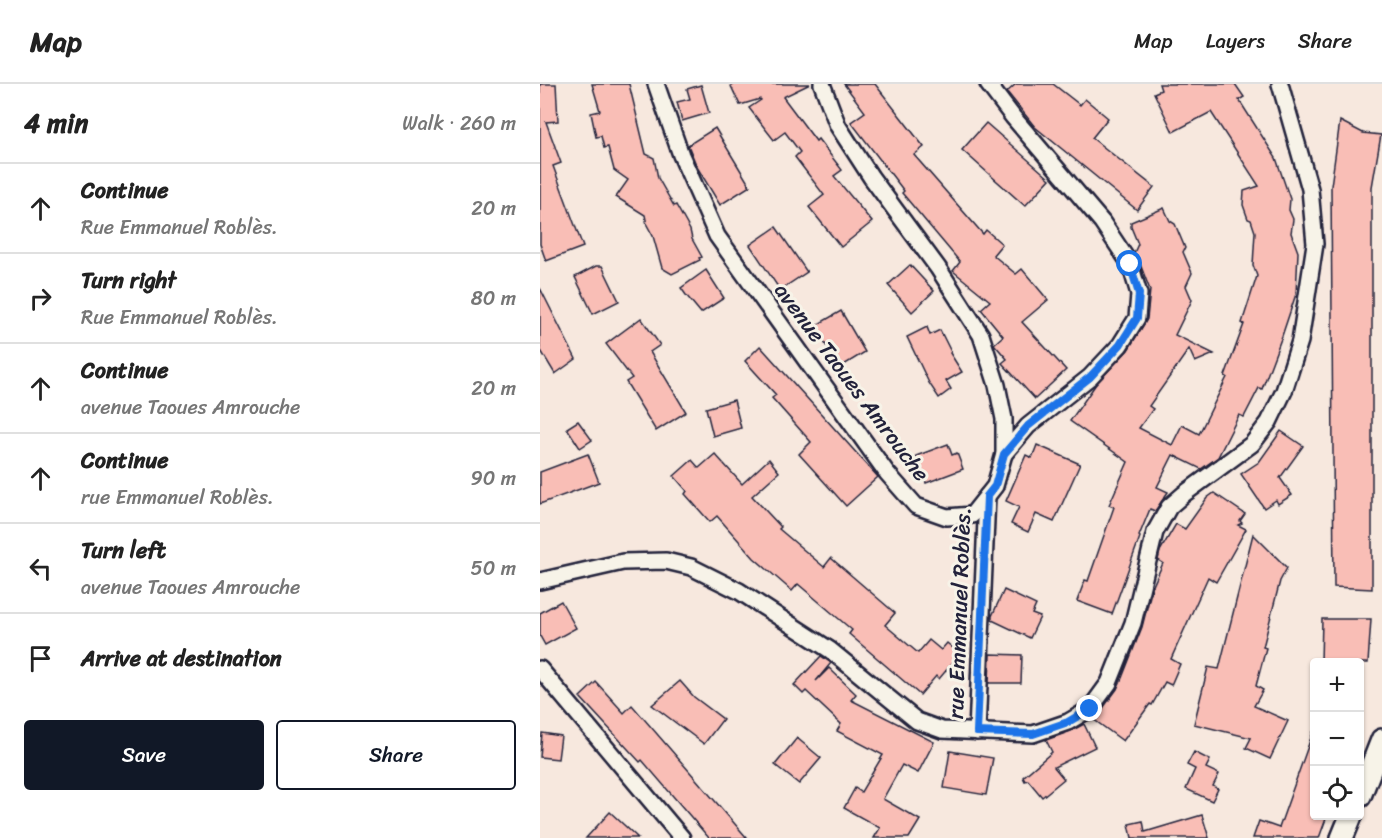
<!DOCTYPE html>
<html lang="en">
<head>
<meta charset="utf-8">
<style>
	:root { --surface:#fff; --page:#f6f6f6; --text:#222; --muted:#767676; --line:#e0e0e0; --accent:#111827 }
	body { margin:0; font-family:Sriracha,sans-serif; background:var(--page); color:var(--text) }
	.controls { position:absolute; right:18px; bottom:18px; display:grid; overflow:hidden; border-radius:6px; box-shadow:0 2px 4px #0004 }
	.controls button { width:54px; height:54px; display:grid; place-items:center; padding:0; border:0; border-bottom:2px solid var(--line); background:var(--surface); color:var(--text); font:30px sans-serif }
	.stop { position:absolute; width:18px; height:18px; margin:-14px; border:4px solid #1a73e8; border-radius:50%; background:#fff }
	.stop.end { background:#1a73e8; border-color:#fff; box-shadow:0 2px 6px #0008 }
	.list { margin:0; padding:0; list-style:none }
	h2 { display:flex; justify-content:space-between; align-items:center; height:78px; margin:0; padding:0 24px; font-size:26px }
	h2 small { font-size:20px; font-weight:400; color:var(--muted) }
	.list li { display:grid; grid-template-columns:39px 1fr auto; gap:18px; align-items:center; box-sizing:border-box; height:90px; padding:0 24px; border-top:2px solid var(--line) }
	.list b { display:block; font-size:22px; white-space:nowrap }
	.list p { margin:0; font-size:20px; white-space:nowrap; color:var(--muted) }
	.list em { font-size:20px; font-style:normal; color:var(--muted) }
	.actions { display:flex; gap:12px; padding:18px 24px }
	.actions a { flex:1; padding:14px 0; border:2px solid var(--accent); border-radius:6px; text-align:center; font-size:21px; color:var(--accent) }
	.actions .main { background:var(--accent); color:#fff }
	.icon { flex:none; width:33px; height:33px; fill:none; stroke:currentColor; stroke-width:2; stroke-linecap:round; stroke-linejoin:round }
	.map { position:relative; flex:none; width:842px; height:754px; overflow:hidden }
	header { display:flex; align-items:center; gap:36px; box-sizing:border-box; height:84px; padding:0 30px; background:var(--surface); border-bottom:2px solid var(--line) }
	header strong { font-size:28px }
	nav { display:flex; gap:33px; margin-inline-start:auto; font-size:21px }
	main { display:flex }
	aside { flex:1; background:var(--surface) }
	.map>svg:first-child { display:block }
	.building { fill:#f9beb6; stroke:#22223b; stroke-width:1.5 }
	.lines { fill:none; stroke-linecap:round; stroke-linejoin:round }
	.minor-casing { stroke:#22223b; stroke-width:20 }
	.secondary-casing { stroke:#22223b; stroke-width:26 }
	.minor { stroke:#f7f3e8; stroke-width:15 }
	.secondary { stroke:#f7f3e8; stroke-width:21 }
	.route { stroke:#1a73e8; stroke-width:8 }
	.labels { text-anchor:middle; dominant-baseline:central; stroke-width:6; stroke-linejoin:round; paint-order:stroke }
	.street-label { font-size:22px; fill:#22223b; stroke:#f7f3e8 }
</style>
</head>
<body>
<header>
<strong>Map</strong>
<nav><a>Map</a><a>Layers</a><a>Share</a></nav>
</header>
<main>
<aside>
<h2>4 min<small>Walk · 260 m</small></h2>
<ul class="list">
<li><svg class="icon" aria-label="ahead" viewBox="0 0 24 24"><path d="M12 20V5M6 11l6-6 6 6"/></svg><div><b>Continue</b><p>Rue Emmanuel Roblès.</p></div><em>20 m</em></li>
<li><svg class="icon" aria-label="right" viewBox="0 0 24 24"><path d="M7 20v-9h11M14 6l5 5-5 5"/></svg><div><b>Turn right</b><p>Rue Emmanuel Roblès.</p></div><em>80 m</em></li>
<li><svg class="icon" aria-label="ahead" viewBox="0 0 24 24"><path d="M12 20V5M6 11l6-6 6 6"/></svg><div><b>Continue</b><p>avenue Taoues Amrouche</p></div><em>20 m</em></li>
<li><svg class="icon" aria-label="ahead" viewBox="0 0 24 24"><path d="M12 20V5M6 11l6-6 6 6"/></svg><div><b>Continue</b><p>rue Emmanuel Roblès.</p></div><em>90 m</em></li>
<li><svg class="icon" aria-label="left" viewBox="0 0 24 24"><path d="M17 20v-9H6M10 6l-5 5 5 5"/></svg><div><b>Turn left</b><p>avenue Taoues Amrouche</p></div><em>50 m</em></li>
<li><svg class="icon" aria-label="arrive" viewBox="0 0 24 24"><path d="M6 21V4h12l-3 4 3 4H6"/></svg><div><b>Arrive at destination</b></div></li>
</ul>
<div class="actions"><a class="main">Save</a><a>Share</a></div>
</aside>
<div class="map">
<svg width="842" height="754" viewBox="0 0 842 754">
	<rect width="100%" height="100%" fill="#f7e8de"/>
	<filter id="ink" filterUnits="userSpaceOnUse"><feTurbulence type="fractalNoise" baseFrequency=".0167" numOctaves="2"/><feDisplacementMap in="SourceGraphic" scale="12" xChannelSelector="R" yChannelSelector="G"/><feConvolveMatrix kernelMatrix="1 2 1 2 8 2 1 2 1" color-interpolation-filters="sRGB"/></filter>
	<g filter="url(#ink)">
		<g class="building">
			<polygon points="0,0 16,0 18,37 6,38 21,79 13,82 43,163 6,177 0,160"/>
			<polygon points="52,0 89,0 106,70 114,74 118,94 134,122 136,121 150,146 152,155 162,173 159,174 160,176 132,190 122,184 113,152 107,141 105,131 76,113 88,96 74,86 68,63 64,64 61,52 56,53 51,29 60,27"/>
			<polygon points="190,0 270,0 243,13 276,57 278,55 302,86 294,92 332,138 301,163 269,123 284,111 255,73 260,68 245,48 234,56 209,24 221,16 220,15 200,21"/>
			<polygon points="304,0 335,0 384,63 374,71 443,150 446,146 462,160 453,171 476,190 482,185 508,216 482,238 526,286 495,315 462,279 467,275 454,260 463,252 441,225 450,217 413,187 420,178 362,109 364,107 311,38 325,28"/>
			<polygon points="476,0 513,0 540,21 545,15 568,34 552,54 614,103 597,126 495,43 467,8"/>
			<polygon points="619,0 695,0 704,13 699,16 736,74 750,115 749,126 753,135 751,149 758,168 756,210 742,252 722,305 719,304 704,333 699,331 678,373 661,385 633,371 617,403 628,408 615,427 610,425 599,452 600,453 572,530 537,517 545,496 548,497 574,423 569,421 588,378 530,337 556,300 588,266 607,235 610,206 599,177 594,169 598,160 591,143 591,138 624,124 630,137 635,140 645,164 643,168 652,189 646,202 652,216 635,251 674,270 655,278 649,265 609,322 613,325 599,344 632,361 642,341 659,350 687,293 685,292 704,240 702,239 717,192 713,181 715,148 711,136 708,135 703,121 704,107 719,102 671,28 633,48 614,9 621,6"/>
			<polygon points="161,1 169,29 142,37 137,18 150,15 147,5"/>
			<polygon points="800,37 823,49 841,51 832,103 832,505 794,503 791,102"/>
			<polygon points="446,39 510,95 485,122 422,66"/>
			<polygon points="175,44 210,102 180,121 157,83 148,61"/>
			<polygon points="236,143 267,188 240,206 210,161"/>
			<polygon points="370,181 394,207 372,228 348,201"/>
			<polygon points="56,182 62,182 79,217 53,230 35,193"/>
			<polygon points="166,186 184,214 161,229 146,211 141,204"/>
			<polygon points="0,204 36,275 15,290 0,265"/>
			<polygon points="301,227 325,268 299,284 275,242"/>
			<polygon points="101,234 120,261 110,268 146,328 116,347 86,298 92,294 66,260"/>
			<polygon points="387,243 390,251 400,246 411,268 410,269 422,288 406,297 411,305 399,314 389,299 367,253"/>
			<polygon points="220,262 338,393 306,422 259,370 271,358 232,314 236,311 205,277"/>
			<polygon points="194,316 201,344 173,352 166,324"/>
			<polygon points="38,337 52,356 40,364 27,344"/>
			<polygon points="741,347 763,362 740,394 752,411 738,420 736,416 724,424 701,390 719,378"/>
			<polygon points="408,360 412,371 417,369 423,385 386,399 376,372"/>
			<polygon points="497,361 540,380 514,438 496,430 488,448 471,440 479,423 466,417 486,371 492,374"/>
			<polygon points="48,370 59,398 0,420 0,388"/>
			<polygon points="175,370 202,400 229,375 239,388 212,412 241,443 239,445 284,483 291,474 355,529 345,541 378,569 389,556 401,566 407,559 420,570 399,595 396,592 380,611 309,550 312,546 258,500 252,507 214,474 177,432 170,438 145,410 147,407 134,392 152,376 159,384"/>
			<polygon points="674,409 705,430 700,437 702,439 698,441 706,445 676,498 668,493 631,575 640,580 631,601 625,598 612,621 610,620 583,657 553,635 558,631 577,605 582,594 602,543 612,504 623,479 618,476 620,467 636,440 645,445 667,414"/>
			<polygon points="713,450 747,484 740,497 723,563 726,564 716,602 723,606 714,622 748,637 730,675 706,664 711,654 654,640 668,583 679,585"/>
			<polygon points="464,506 496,521 492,530 500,533 490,554 452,536 452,532"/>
			<polygon points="21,517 36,544 5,561 0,552 0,529"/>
			<polygon points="782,535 831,535 828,579 781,579"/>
			<polygon points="450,570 482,571 481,599 449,599"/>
			<polygon points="281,572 291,579 276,597 289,584 316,610 311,616 394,658 378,689 362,681 343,715 380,736 369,754 334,754 340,744 304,724 315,704 321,708 343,671 297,647 301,640 266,607 263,610 254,601"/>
			<polygon points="140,597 154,613 183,635 164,660 112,621"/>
			<polygon points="56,598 84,629 92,621 207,754 169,754 102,676 100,678 40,613"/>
			<polygon points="544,640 555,663 514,683 524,695 502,713 488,696 485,697 483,693 512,668 506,656 531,647"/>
			<polygon points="773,648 774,649 774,732 787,732 779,754 713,754 719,737 739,744"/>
			<polygon points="2,649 21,652 18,675 0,673"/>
			<polygon points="257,654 281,674 259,700 235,681"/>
			<polygon points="410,667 453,674 446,711 404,704"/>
			<polygon points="654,668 670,676 666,684 679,690 673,702 678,705 672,717 646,705 655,685 647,681"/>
			<polygon points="70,728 98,754 46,754"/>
			<polygon points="662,731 669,754 592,754 589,740 603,737 605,748"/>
		</g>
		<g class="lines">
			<g class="minor-casing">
				<g id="minor">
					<polyline points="116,0 141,71 177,152 347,389 376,422 407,433 432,431 455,402 464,370 464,335 457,301 441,251 398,184 331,93 298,42 282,0"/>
					<polyline points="448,0 473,33 562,138 590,180 599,210 597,234 580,261 550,293 488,342 464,370"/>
					<polyline points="0,497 83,478 126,477 151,483 199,507 290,566 377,637 402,646 493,650 528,638 550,625 569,599 593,539 615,448 629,423 644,410 712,360 729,338 744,307 760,257 775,160 770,105 740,0"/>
					<polyline points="0,585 142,754"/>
					<polyline points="437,648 447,412"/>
				</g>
			</g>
			<g class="secondary-casing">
				<g id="secondary">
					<polyline points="820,712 842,656"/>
					<polyline points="802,754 811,732"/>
				</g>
			</g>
			<use href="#minor" class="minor"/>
			<use href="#secondary" class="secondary"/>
		</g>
	</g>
	<g class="lines" filter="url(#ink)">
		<polyline class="route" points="550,625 528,638 493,650 437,648 447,412 455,402 464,370 488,342 550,293 580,261 597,234 599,210 590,180"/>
	</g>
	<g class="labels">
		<g class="street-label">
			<text transform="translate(312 298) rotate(53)">avenue Taoues Amrouche</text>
			<text transform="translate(419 529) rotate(-88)">rue Emmanuel Roblès.</text>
		</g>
	</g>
</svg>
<div class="controls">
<button>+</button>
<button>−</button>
<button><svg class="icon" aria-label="locate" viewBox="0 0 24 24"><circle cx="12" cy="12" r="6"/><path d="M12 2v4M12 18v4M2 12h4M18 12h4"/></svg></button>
</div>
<div class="stop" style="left:590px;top:180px"></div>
<div class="stop end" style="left:550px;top:625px"></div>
</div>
</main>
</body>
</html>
